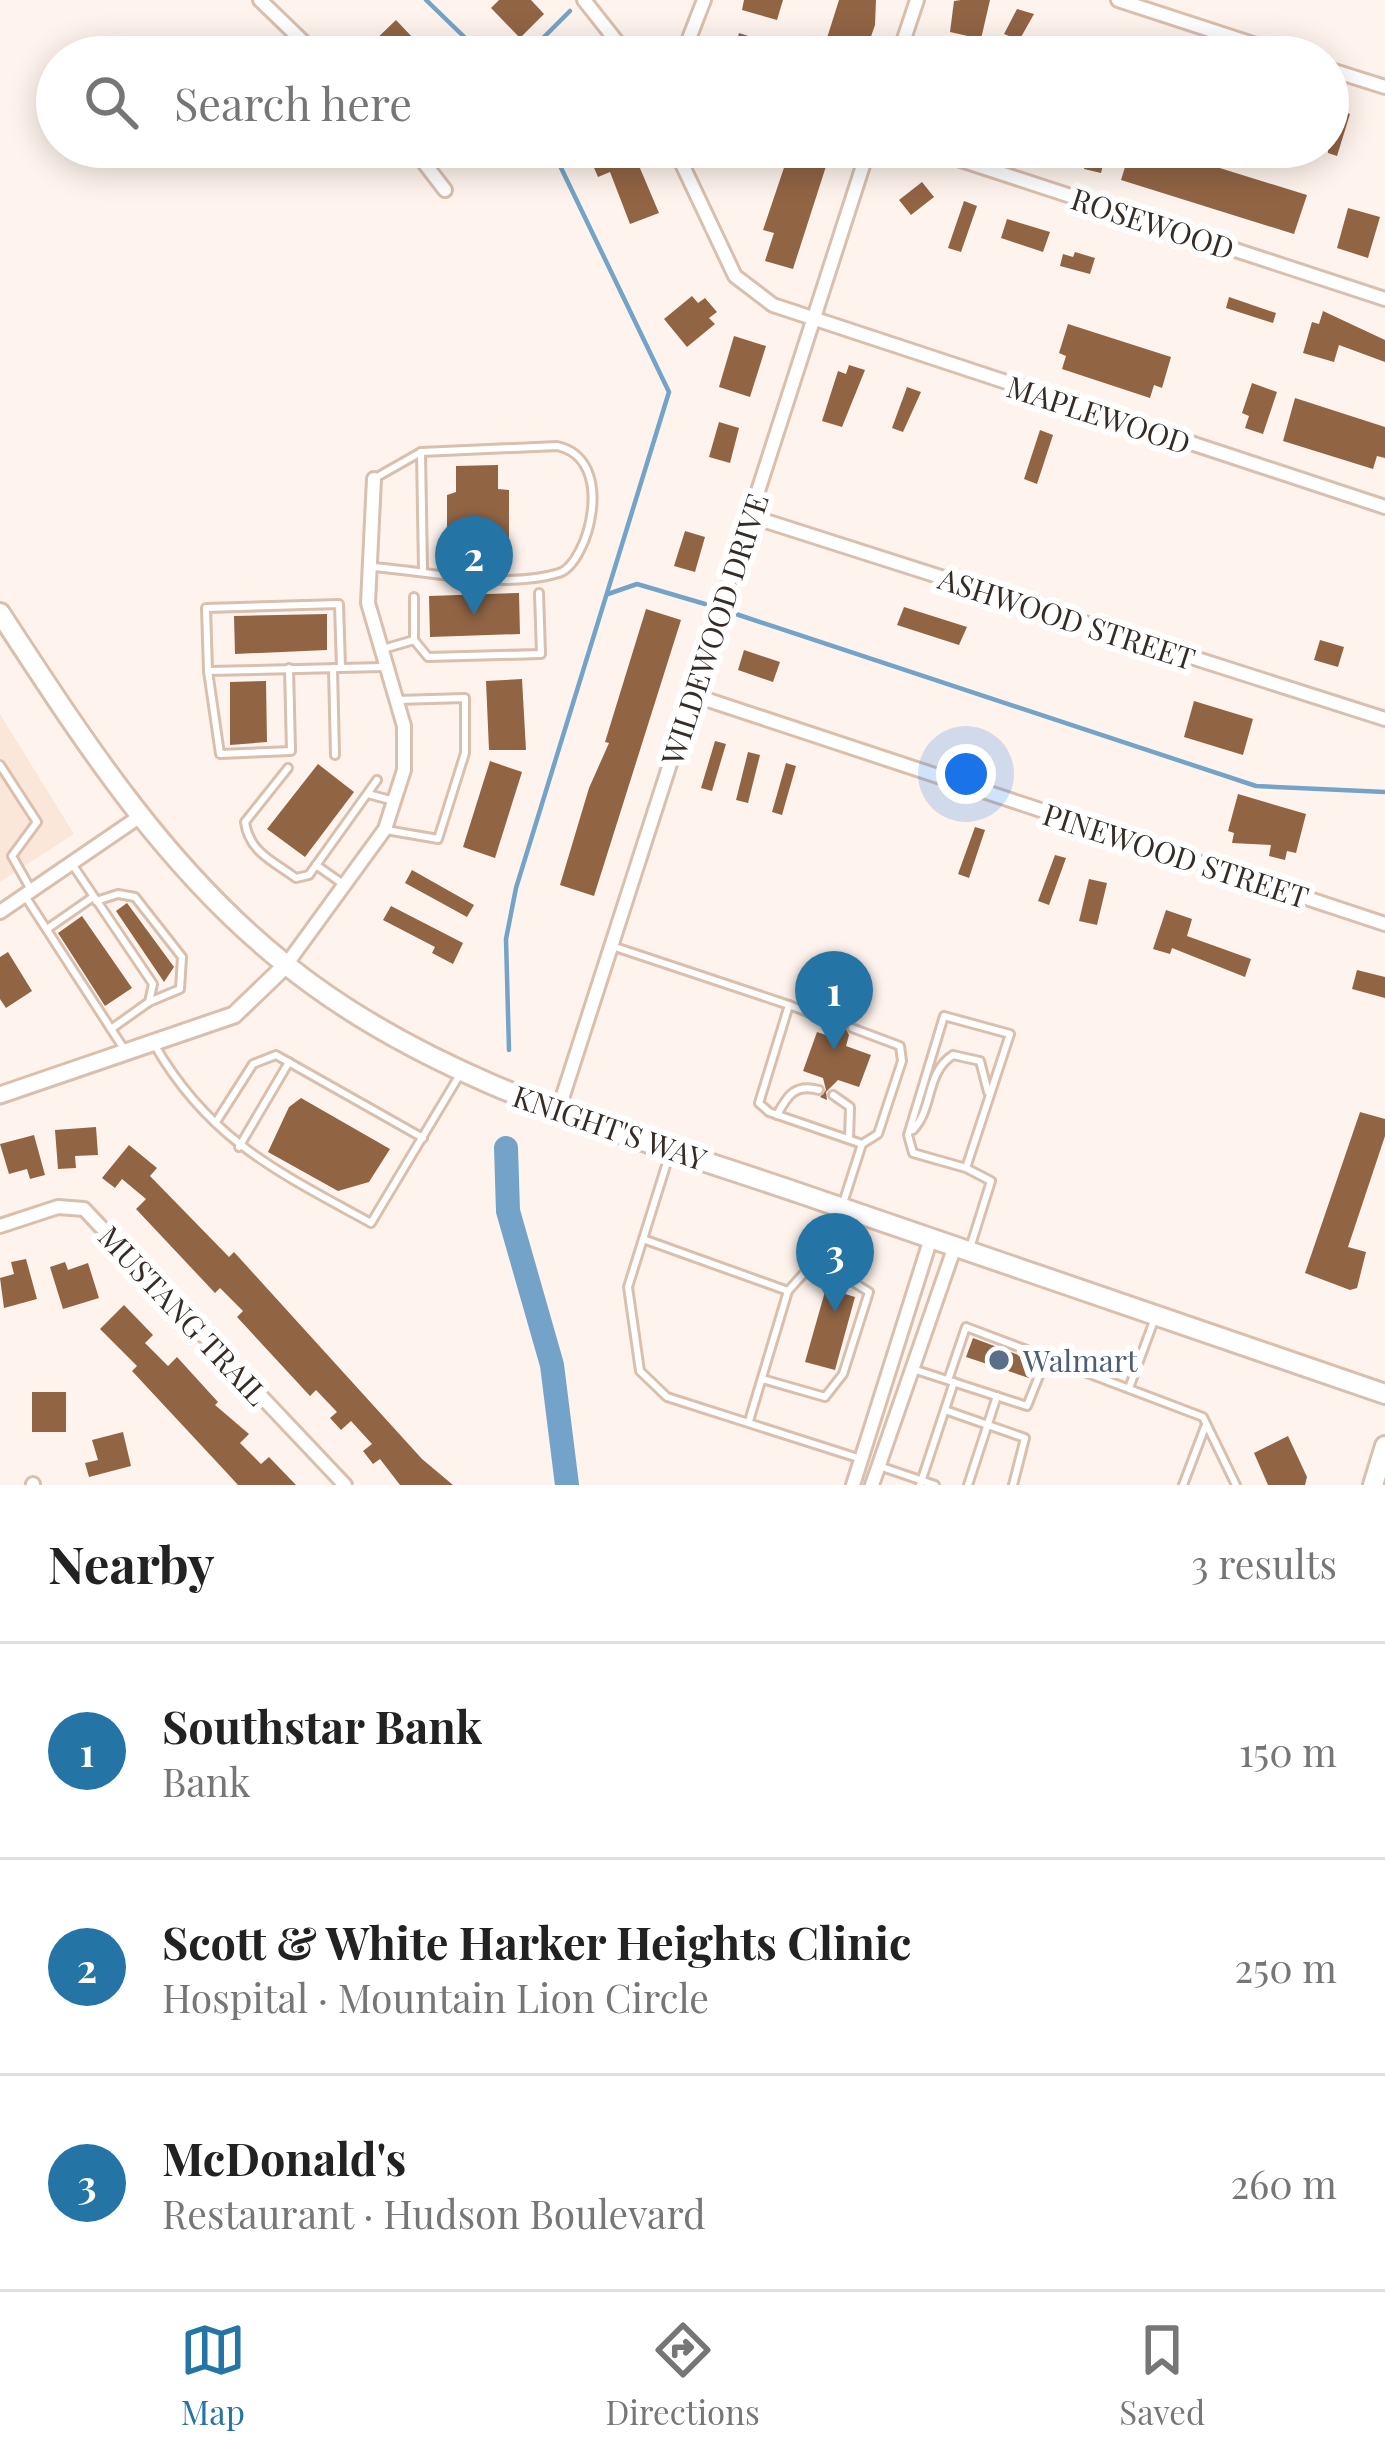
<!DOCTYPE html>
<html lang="en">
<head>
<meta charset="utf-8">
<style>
	:root { --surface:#fff; --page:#f6f6f6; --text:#222; --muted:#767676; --line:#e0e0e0; --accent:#2475a6 }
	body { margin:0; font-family:"Playfair Display",serif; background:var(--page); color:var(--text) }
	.you { position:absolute; left:966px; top:774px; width:42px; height:42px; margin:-30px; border:9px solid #fff; border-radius:50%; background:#1a73e8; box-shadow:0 0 0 18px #1a73e833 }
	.badge { display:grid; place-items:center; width:78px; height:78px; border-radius:50%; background:var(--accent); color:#fff; font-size:39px; font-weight:700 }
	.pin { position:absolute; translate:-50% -99px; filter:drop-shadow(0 3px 6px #0008) }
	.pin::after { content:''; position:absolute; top:63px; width:42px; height:36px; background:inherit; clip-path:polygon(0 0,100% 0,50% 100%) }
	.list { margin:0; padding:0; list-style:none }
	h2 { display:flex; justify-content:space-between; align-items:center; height:156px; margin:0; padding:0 48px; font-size:51px }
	h2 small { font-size:39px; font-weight:400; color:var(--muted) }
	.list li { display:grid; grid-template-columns:78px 1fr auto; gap:36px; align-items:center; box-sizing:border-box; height:216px; padding:0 48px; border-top:3px solid var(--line) }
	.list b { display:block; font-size:45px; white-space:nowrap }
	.list p { margin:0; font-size:39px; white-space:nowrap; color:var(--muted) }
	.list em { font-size:39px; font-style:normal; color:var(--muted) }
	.icon { flex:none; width:66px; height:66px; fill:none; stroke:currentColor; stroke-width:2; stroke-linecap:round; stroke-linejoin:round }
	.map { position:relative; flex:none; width:1385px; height:1485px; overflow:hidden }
	.search { position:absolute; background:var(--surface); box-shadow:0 6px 30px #0003; left:36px; right:36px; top:36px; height:132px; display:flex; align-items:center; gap:30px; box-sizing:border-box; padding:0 42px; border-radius:66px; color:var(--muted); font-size:45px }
	.sheet { height:804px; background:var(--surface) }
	nav { display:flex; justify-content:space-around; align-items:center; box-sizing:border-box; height:168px; border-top:3px solid var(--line); background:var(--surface); font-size:33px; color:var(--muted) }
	nav a { display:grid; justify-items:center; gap:6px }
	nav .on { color:var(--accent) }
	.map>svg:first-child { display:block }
	.built { fill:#fbe7da }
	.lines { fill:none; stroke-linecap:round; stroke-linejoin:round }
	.stream { stroke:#73a3c8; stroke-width:4.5 }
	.river { stroke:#73a3c8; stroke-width:24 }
	.building { fill:#916444 }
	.service-casing { stroke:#d8bfae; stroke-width:12 }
	.minor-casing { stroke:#d8bfae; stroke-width:18 }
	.tertiary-casing { stroke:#d8bfae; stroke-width:21 }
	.secondary-casing { stroke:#d8bfae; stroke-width:24 }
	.service { stroke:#fff; stroke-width:6 }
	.minor { stroke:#fff; stroke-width:12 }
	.tertiary { stroke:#fff; stroke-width:15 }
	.secondary { stroke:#fff; stroke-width:18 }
	.service-dot { fill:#5c6f8a; stroke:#fff; stroke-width:4.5 }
	.labels { text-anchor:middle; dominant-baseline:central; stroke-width:12; stroke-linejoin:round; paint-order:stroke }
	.street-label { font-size:30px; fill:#362c26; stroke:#fff }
	.service-label { font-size:30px; fill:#4e5e75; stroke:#fff; text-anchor:start }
</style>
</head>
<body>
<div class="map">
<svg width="1385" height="1485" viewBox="0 0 1385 1485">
	<rect width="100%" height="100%" fill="#fff4ed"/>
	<polygon class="built" points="0,714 74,834 0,882"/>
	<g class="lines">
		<g class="stream">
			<polyline points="426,0 485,57"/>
			<polyline points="524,57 570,11"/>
			<polyline points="608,594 637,584 705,604"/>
			<polyline points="736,614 1256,786 1385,792"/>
			<polyline points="509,1050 506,939 516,888 669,392 551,147"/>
		</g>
		<polyline class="river" points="506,1148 508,1211 552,1365 567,1485"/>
	</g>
	<g class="building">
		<polygon points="499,0 531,0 544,14 520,38 491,8"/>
		<polygon points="744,0 783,0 777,20 742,10"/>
		<polygon points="839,0 876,0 875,25 867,48 861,46 858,57 821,57"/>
		<polygon points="961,0 990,0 981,39 950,32 954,1"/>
		<polygon points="1017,9 1034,14 1016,46 1006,43 1009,36 1004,34"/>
		<polygon points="396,20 431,57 377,57 368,47"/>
		<polygon points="739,33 767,42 763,57 732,57"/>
		<polygon points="1328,107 1350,114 1337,156 1328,153"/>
		<polygon points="585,147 631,147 659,213 630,224 610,172 598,177"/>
		<polygon points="791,147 827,147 829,157 793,269 765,261 774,233 763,230"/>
		<polygon points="1091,147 1152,147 1307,195 1294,234 1121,180 1125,167 1104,161 1101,173 1084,169"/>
		<polygon points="922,182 934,197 911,215 899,200"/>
		<polygon points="964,201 977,206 961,252 948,248"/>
		<polygon points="1348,208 1380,217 1368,258 1337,248"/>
		<polygon points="1007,219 1050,232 1043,252 1001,238"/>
		<polygon points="1075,252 1095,258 1090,274 1060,266 1063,254 1073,257"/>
		<polygon points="692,296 698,303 705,298 717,312 709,318 715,324 687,347 664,319"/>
		<polygon points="1229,297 1276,313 1273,323 1226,308"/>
		<polygon points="1323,311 1385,340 1385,362 1339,345 1334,362 1303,353 1312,322 1319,324"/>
		<polygon points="1068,324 1171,357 1162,388 1154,385 1150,398 1062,369 1066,356 1059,353"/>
		<polygon points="734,336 766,346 750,397 719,387"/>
		<polygon points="849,365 865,370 842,427 822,421 838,371 846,374"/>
		<polygon points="1252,383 1277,392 1263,434 1245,428 1249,416 1242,413"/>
		<polygon points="907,387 921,392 903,432 892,428"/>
		<polygon points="1295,398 1385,427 1385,458 1377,456 1373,469 1283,441"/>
		<polygon points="719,422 739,428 730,463 709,457"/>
		<polygon points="1040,430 1053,435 1037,484 1024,479"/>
		<polygon points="498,465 498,489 509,490 509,547 502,547 502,554 457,555 457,529 447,529 447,495 456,492 456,466"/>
		<polygon points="685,531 705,537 695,572 674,566"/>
		<polygon points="519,593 520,634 430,637 429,596"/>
		<polygon points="904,607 967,627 959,645 897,625"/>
		<polygon points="646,609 681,620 594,896 560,885 589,788 609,743 605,742"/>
		<polygon points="327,614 327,650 235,654 234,616"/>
		<polygon points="1320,640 1344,647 1338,667 1314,660"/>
		<polygon points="744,650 780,662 773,682 738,670"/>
		<polygon points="522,679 526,750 489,750 486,681"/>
		<polygon points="266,681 267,742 230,745 230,682"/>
		<polygon points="1194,701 1253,719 1243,755 1184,737"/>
		<polygon points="715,741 726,744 712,791 701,788"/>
		<polygon points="748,752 760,755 748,803 736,800"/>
		<polygon points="490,761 522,772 495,858 463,847"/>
		<polygon points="786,763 796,766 782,815 772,812"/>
		<polygon points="318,764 354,792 305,857 267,829"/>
		<polygon points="1238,794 1306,814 1296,853 1287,851 1285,860 1269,856 1271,845 1232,843 1234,833 1228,831"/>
		<polygon points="975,827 985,830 969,878 958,874"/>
		<polygon points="1055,855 1066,858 1049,905 1038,901"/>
		<polygon points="412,870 474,905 467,917 405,883"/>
		<polygon points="1089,879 1107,883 1097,925 1079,921"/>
		<polygon points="127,903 174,967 164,982 116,911"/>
		<polygon points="391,906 463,943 453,964 432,953 435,947 383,920"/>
		<polygon points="1166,910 1192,919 1187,936 1251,959 1245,977 1172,948 1170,954 1153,949"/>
		<polygon points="82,916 132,988 105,1006 58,933"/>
		<polygon points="8,952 32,991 6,1008 0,999 0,957"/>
		<polygon points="1357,970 1385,977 1385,998 1352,989"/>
		<polygon points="843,996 861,1003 854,1021 845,1027 849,1035 846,1046 871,1055 859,1087 838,1080 826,1092 827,1100 820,1097 826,1090 823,1078 803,1071 817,1032 829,1036 840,1026 837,1015"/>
		<polygon points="301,1098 390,1149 369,1182 338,1191 268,1152 289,1107"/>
		<polygon points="1360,1112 1385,1119 1385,1136 1348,1247 1366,1252 1357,1288 1350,1290 1305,1273"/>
		<polygon points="96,1127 98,1155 75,1156 76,1168 58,1169 55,1130"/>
		<polygon points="34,1135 45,1175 30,1179 27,1169 9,1174 0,1144"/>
		<polygon points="129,1145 157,1168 150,1176 229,1257 234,1252 422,1459 453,1485 400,1485 380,1459 373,1464 363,1451 372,1444 351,1421 341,1430 330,1418 337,1412 316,1390 310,1396 237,1317 243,1311 220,1288 215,1293 136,1209 146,1199 122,1179 115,1188 102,1178"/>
		<polygon points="26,1259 37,1299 4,1308 0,1278 14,1274 11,1262"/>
		<polygon points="65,1262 68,1270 88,1263 99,1298 63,1309 50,1267"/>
		<polygon points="826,1288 855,1297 835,1370 805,1362"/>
		<polygon points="124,1305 153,1335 145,1343 168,1366 177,1357 218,1402 215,1405 249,1434 240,1443 261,1464 269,1457 296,1485 238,1485 227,1473 132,1371 137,1366 100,1329"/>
		<polygon points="973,1338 1035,1361 1029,1378 966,1357"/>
		<rect x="32" y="1392" width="34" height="40"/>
		<polygon points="123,1432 131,1466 89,1477 85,1463 98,1460 92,1440"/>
		<polygon points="1288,1436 1307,1477 1305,1485 1268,1485 1254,1453"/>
	</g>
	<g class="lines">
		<g class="service-casing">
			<g id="service">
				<polyline points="421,452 423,570"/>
				<path d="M372,567c57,4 131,23 187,6 29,-9 59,-114 -2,-127l-136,6 -44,25"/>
				<polyline points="414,597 414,640 428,657 541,654 539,593"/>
				<polyline points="383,649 414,640"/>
				<polyline points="289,668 291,751 220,754 208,671 206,608 339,604 341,668"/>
				<polyline points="333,668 335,755"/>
				<polyline points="208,671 384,667"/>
				<polyline points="0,765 37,822 12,856 30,888"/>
				<path d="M288,768l-43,54c4,30 28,39 51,56l13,-3 68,-95"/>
				<polyline points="368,794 394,801"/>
				<polyline points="386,830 438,839 465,753 465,698 397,700"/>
				<polyline points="72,864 153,984 149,1002 111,1029"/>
				<polyline points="316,865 343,884"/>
				<polyline points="25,896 124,1049"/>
				<polyline points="96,901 118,894 135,897 182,957 180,989 149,1002"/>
				<polyline points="47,929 93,897"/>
				<polyline points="612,946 789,1005 759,1103 769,1112 862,1144 878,1134 902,1061 900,1046 852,1028"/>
				<polyline points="789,1005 834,1022"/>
				<path d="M154,1044c55,96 124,128 217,179l88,-147"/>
				<polyline points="833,1095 850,1107 849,1139"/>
				<path d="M777,1115c10,-19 18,-32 42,-25"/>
				<polyline points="216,1122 253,1064 276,1055 423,1138"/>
				<path d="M913,1130c21,-22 12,-57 40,-75l27,6 8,31"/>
				<polyline points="239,1147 289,1062"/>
				<polyline points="669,1156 628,1287 640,1371 667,1397 858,1458"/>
				<polyline points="966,1168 913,1153 908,1135 944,1016 1010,1034 966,1168 991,1181 970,1248"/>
				<polyline points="843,1203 862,1144"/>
				<polyline points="643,1239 788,1291 749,1421"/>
				<polyline points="913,1369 1027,1406 1047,1356"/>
				<polyline points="762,1379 825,1397 843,1374 869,1292 848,1279 806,1271 788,1291"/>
				<polyline points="948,1380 966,1327 1203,1417 1236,1485"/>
				<polyline points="1129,1388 1155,1318"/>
				<polyline points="945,1410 1025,1438 1013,1485"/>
				<polyline points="879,1466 935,1485"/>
				<polyline points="920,1485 954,1382"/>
				<polyline points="968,1485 997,1396"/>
				<polyline points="1183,1485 1205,1427"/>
			</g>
		</g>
		<g class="minor-casing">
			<g id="minor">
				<polyline points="260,0 319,57"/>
				<polyline points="584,0 629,57"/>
				<polyline points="1118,0 1293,57"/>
				<polyline points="676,57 685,49 704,0"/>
				<polyline points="898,57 917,0"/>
				<polyline points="1328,69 1385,87"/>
				<polyline points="412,147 445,190"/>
				<polyline points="674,147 735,276 773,305 1385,507"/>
				<polyline points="921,147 1385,299"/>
				<polyline points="750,516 1385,719"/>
				<polyline points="693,695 1385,924"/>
				<polyline points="0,912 139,817"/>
				<polyline points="286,965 385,829 404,770 404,726 368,603 374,479"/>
				<polyline points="558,1111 869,147"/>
				<polyline points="0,1226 58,1207 84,1209 345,1485"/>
				<polyline points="33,1485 33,1484"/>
				<polyline points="853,1485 931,1238"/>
				<polyline points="872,1485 955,1246"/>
			</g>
		</g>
		<g class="tertiary-casing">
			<polyline id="tertiary" points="0,1095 234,1015 286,965"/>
		</g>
		<g class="secondary-casing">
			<g id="secondary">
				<path d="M0,613c83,127 164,254 284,350 149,121 340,170 518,231 194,67 388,135 583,200"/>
				<polyline points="1373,1485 1385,1446"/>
			</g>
		</g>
		<use href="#service" class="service"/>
		<use href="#minor" class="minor"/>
		<use href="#tertiary" class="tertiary"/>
		<use href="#secondary" class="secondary"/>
	</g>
	<circle class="service-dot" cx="999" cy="1360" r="12"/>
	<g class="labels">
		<g class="street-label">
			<text transform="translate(1153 223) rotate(18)">ROSEWOOD</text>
			<text transform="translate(1099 414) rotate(18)">MAPLEWOOD</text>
			<text transform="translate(1067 618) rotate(18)">ASHWOOD STREET</text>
			<text transform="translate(714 629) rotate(-72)">WILDEWOOD DRIVE</text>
			<text transform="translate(1176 855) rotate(18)">PINEWOOD STREET</text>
			<text transform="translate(610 1127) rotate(19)">KNIGHT'S WAY</text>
			<text transform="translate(184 1315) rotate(47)">MUSTANG TRAIL</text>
		</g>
		<g class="service-label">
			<text x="1023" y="1360">Walmart</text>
		</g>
	</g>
</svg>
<div class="you"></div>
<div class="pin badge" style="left:834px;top:1050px">1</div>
<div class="pin badge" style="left:474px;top:615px">2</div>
<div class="pin badge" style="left:835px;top:1312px">3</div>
<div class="search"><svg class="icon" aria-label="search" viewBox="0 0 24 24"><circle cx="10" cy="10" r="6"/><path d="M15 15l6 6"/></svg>Search here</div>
</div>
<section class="sheet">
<h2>Nearby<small>3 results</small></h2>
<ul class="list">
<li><span class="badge">1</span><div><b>Southstar Bank</b><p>Bank</p></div><em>150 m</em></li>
<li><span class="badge">2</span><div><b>Scott &amp; White Harker Heights Clinic</b><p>Hospital · Mountain Lion Circle</p></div><em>250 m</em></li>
<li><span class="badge">3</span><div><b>McDonald's</b><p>Restaurant · Hudson Boulevard</p></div><em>260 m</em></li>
</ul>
</section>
<nav>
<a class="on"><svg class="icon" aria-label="map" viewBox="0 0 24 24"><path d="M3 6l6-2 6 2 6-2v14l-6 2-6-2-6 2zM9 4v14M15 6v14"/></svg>Map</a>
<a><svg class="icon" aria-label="directions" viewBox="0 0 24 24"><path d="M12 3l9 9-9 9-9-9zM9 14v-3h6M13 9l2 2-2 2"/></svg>Directions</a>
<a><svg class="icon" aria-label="saved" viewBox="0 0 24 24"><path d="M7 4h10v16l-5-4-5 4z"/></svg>Saved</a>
</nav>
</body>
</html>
